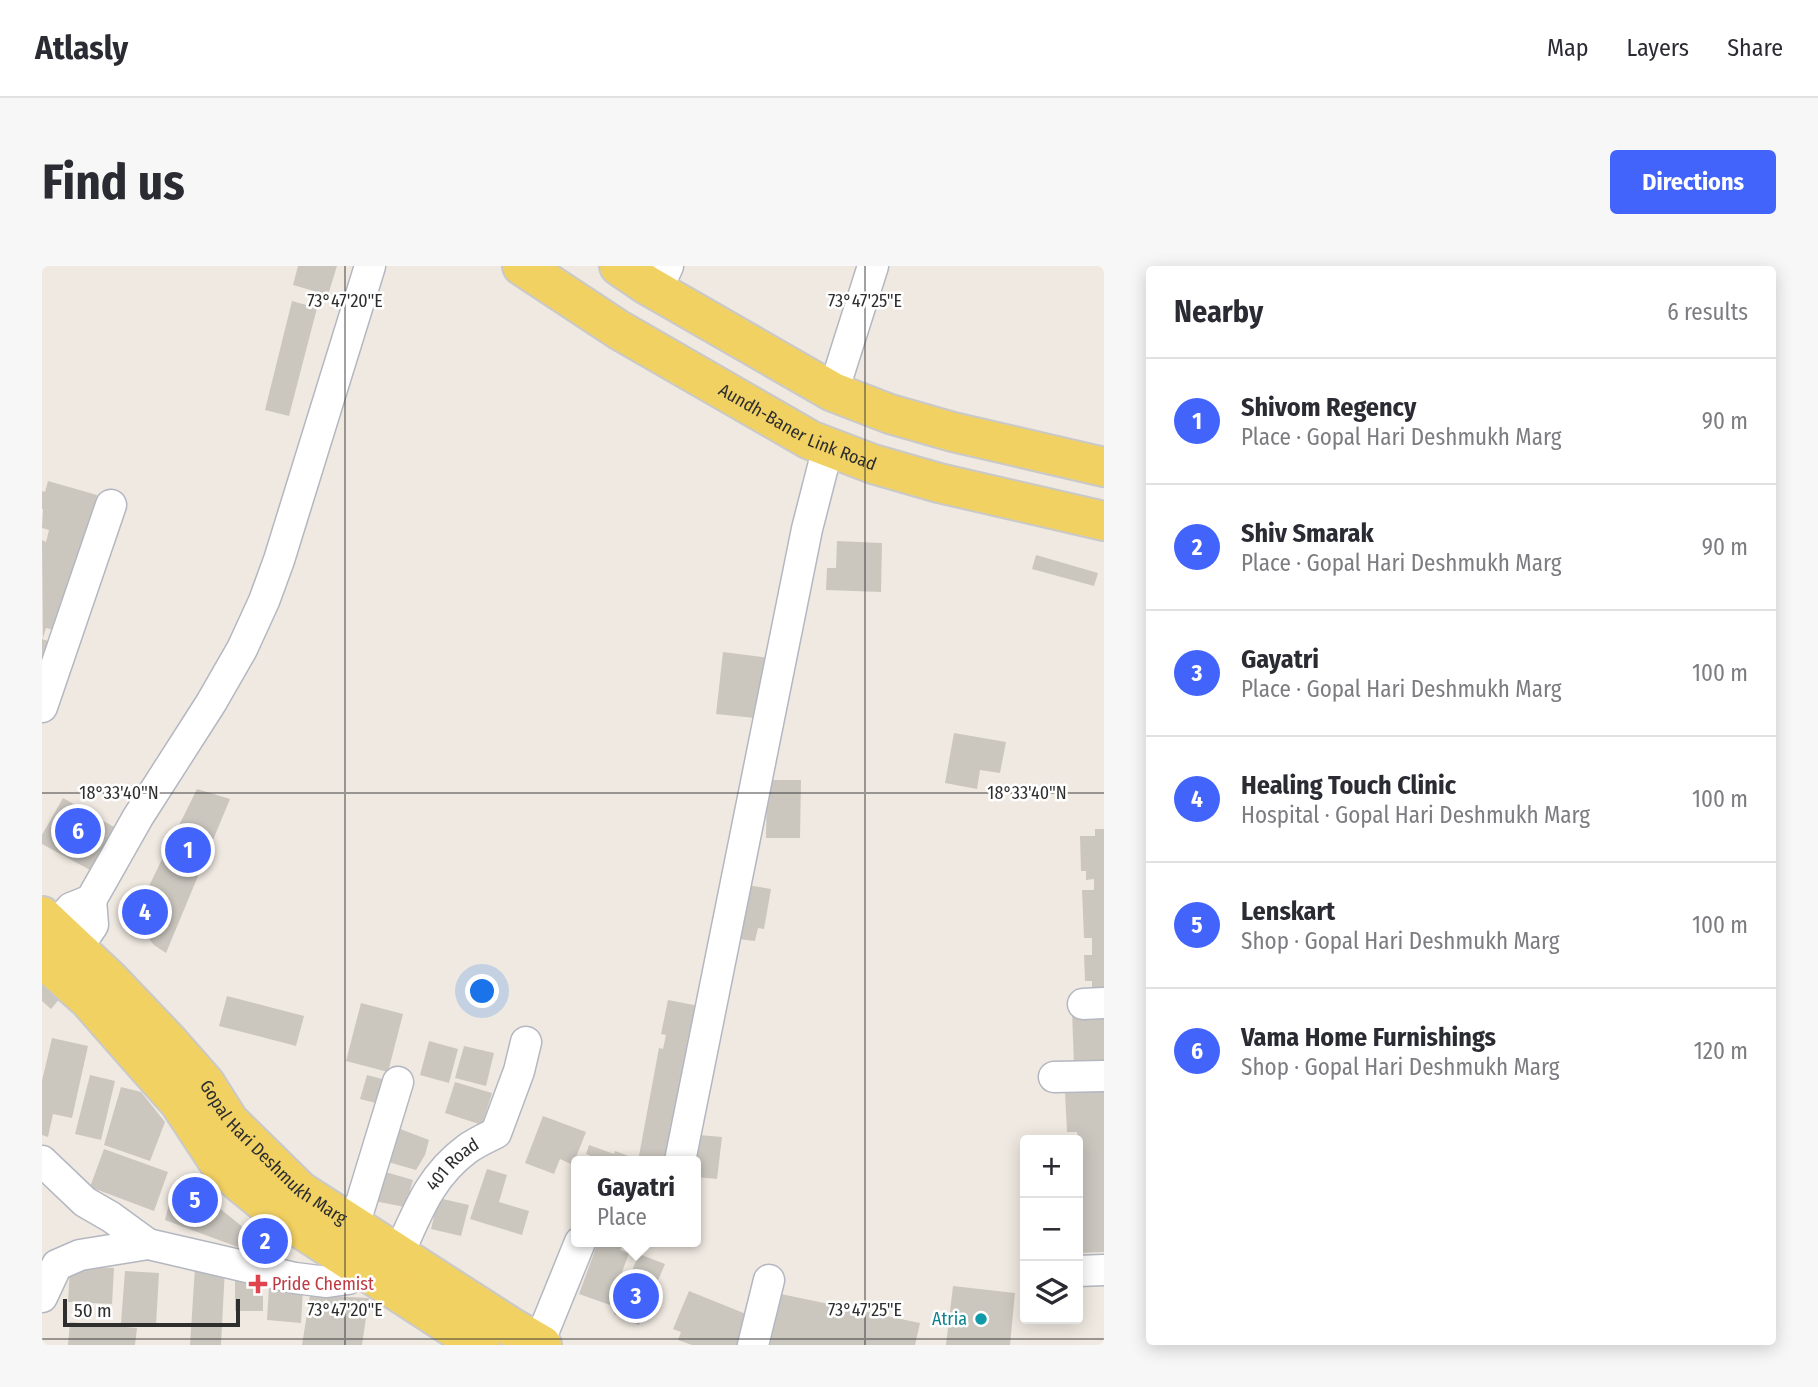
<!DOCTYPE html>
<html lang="en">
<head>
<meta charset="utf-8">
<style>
	:root { --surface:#fff; --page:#f7f7f7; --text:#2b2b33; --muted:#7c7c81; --line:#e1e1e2; --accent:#4264fb }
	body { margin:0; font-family:"Fira Sans Condensed",sans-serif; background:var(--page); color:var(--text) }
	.controls { position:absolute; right:21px; bottom:21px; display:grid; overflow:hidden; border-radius:7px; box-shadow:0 4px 18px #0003 }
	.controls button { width:63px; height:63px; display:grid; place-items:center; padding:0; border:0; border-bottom:2px solid var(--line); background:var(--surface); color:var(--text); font:35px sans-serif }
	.scale { position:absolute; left:21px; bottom:18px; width:177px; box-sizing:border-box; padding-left:7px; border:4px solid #2e2e2e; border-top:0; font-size:19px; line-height:24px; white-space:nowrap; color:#2e2e2e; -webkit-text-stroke:5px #fff; paint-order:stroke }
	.you { position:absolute; left:441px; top:726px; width:24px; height:24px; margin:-18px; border:5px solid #fff; border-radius:50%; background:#1a73e8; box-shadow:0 0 0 10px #1a73e833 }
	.badge { display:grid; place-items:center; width:46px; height:46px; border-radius:50%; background:var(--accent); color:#fff; font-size:23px; font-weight:700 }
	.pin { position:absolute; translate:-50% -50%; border:4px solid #fff; box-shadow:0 2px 7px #0006 }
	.popup { position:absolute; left:529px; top:890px; width:130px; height:91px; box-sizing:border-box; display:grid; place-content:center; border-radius:7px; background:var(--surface); filter:drop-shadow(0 2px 5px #0005); font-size:23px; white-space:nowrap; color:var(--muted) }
	.popup b { font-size:26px; color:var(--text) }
	.popup::after { content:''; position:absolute; left:50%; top:100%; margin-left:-14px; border:14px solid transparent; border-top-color:var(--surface) }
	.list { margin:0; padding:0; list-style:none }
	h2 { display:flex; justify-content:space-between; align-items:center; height:91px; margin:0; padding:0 28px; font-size:30px }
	h2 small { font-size:23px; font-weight:400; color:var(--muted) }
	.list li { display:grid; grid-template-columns:46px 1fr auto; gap:21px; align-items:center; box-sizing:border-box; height:126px; padding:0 28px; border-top:2px solid var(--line) }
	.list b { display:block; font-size:26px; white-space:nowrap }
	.list p { margin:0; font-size:23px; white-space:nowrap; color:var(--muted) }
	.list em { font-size:23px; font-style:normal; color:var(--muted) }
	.icon { flex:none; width:38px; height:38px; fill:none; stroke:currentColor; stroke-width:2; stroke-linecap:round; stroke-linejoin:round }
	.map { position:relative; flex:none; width:1062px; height:1079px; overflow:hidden; border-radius:7px }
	header { display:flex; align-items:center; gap:42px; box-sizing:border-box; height:98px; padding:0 35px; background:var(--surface); border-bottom:2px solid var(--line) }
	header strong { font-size:33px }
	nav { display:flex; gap:38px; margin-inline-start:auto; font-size:24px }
	.intro { display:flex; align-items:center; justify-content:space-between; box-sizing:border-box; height:168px; padding:0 42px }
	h1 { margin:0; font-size:49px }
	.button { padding:18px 32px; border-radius:7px; background:var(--accent); color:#fff; font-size:24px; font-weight:700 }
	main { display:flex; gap:42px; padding:0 42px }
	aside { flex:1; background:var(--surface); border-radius:7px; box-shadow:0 4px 18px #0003 }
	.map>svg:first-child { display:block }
	.building { fill:#cbc7bf }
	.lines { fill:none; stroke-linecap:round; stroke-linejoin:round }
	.minor-casing { stroke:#b4b7c1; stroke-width:33 }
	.major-casing { stroke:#c9c9c9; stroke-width:42 }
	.minor { stroke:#fff; stroke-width:30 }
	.major { stroke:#f2d163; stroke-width:38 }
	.ticks { fill:none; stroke:#2e2e2e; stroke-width:2; stroke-opacity:0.45 }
	.health-dot { fill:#e0444e; stroke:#fff; stroke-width:2.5 }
	.culture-dot { fill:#0f9aa8; stroke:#fff; stroke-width:2.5 }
	.labels { text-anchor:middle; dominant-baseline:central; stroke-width:5; stroke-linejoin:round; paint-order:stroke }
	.street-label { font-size:18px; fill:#2e2e2e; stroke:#fff }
	.health-label { font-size:18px; fill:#be3a42; stroke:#fff; text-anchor:start }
	.culture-label { font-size:18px; fill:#0d838f; stroke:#fff; text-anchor:end }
	.ticks-label { font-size:18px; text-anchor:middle; fill:#2e2e2e; stroke:#fff; stroke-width:5; stroke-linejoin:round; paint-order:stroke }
</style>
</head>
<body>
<header>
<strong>Atlasly</strong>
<nav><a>Map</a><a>Layers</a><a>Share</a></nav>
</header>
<div class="intro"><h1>Find us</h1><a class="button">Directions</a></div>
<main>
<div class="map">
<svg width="1062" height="1079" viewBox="0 0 1062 1079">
	<rect width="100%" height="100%" fill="#efe9e1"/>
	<g class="building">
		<polygon points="256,0 295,0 286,29 251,19"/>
		<polygon points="250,35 275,42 247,150 223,144"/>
		<polygon points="6,215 55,229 24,336 19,334 15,348 20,350 16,365 4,362 1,372 0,274 4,276 7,264 0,262 1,243 0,243 0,225 3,226"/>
		<polygon points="795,275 840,277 839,326 784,324 785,302 794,302"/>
		<polygon points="994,289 1056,307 1052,320 990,303"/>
		<polygon points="0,373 12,377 0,417"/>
		<polygon points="681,386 735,393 731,430 716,428 713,452 674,448"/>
		<polygon points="912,467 964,476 958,507 938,504 935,523 903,517"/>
		<polygon points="725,514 759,514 758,572 724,572"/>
		<polygon points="155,523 188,533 124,687 112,679 103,668 96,653 100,634"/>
		<polygon points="21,532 72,561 48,604 0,578 0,569"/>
		<polygon points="1053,563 1062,563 1062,723 1050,723 1050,715 1043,715 1042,689 1050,689 1050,672 1042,672 1040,624 1052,624 1052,613 1044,614 1044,605 1039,605 1038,570 1053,570"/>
		<polygon points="705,619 729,623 722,663 716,662 713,675 696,673"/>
		<polygon points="0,715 19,731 9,743 0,735"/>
		<polygon points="185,730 262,750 254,780 177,760"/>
		<polygon points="626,734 657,740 623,895 596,895 617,782 621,783 624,769 619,768"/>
		<polygon points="319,737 361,748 346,806 304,795"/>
		<polygon points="1062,744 1062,798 1032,799 1030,745"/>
		<polygon points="10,772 46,780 30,852 11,848 6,871 0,869 0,815"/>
		<polygon points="387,775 416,783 407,817 378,809"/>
		<polygon points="422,780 452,787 444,820 413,812"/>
		<polygon points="48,809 73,815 59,874 33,868"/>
		<polygon points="325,809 344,814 338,838 318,833"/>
		<polygon points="413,816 450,827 440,859 403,847"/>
		<polygon points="79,821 99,826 123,856 108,895 62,879"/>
		<polygon points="1062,824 1062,986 1036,987 1036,947 1037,947 1036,874 1035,866 1025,866 1023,826"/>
		<polygon points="501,850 544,866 531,899 518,893 512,908 483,897"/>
		<polygon points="348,859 387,874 383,889 374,904 339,894"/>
		<polygon points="657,869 680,871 675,913 654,911"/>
		<polygon points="547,879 572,888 573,885 589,891 588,895 547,895 549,890 544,888"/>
		<polygon points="62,883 126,906 112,945 48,921"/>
		<polygon points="445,903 465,909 457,936 487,945 480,969 428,953"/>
		<polygon points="340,905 371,914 363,941 332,935"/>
		<polygon points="132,919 154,923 208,967 201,983 123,954"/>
		<polygon points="392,931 427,939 419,970 389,963 392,951 387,950"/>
		<polygon points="556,976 581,976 578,984 587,987 568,1039 537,1028"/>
		<polygon points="597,988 623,998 597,1059 572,1048"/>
		<polygon points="28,1000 72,1002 70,1038 26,1036"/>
		<polygon points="153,1001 183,1002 179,1079 148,1079"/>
		<polygon points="83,1005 117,1007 114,1059 79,1057"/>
		<polygon points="193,1014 221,1015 221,1045 193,1045"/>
		<polygon points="227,1020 261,1022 259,1057 225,1054"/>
		<polygon points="911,1020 973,1027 968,1079 904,1079"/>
		<polygon points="647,1025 709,1050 697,1079 650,1079 636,1074 639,1066 631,1063"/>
		<polygon points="739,1028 878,1057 873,1079 728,1079"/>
		<polygon points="268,1029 327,1032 320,1079 260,1079"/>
		<polygon points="28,1056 95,1062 93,1079 26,1079"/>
	</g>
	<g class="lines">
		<g class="minor-casing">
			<g id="minor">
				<polyline points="615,24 626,0"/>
				<polyline points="791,126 831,0"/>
				<polyline points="0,441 69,239"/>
				<polyline points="49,634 96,551 169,437 200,383 222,335 237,294 328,0"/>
				<polyline points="0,677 29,642 49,634 51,659 24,698"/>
				<polyline points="1041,738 1062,737"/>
				<polyline points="1012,811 1062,810"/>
				<polyline points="0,895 43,936 69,951 106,978"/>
				<polyline points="638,895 765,263 786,181"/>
				<polyline points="312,960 356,816"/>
				<path id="s1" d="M356,989c19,-41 31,-78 69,-106 8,-6 19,-11 29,-16l23,-62 7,-29"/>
				<polyline points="1036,1005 1062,1004"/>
				<polyline points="0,1031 15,999 38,989 106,978 253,1012 285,1016 306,1013 325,985"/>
				<polyline points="497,1077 538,976"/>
				<polyline points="711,1079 727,1014"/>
			</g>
		</g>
		<g class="major-casing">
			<g id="major">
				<path id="s2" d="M480,0l97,64 191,110 63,24 66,19 165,38"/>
				<polyline points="577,0 605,19 791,126 848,148 911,166 1062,201"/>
				<path id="s3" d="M0,650l67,63 60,63 36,41 24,38 71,70 211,136 31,18"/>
				<polyline points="0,692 46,733 103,798 137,836 177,897 197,916 239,950 438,1079"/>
			</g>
		</g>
		<use href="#minor" class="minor"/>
		<use href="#major" class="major"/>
	</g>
	<path class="ticks" d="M303,0v1079M823,0v1079M0,527h1062M0,1073h1062"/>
	<path class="health-dot" d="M212.5 1007.5h7v7h7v7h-7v7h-7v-7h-7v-7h7z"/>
	<circle class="culture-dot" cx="939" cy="1053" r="7"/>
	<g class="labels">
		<g class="street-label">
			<text stroke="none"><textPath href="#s2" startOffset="320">Aundh-Baner Link Road</textPath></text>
			<text stroke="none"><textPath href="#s3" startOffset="332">Gopal Hari Deshmukh Marg</textPath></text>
			<text stroke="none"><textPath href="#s1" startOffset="107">401 Road</textPath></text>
		</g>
		<g class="health-label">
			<text x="230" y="1018">Pride Chemist</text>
		</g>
		<g class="culture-label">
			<text x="925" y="1053">Atria</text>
		</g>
	</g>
	<g class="ticks-label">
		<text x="303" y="41">73°47'20"E</text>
		<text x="823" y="41">73°47'25"E</text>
		<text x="77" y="533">18°33'40"N</text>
		<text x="985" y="533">18°33'40"N</text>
		<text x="303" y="1050">73°47'20"E</text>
		<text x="823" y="1050">73°47'25"E</text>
	</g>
</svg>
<div class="controls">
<button>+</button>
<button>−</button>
<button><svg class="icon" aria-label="layers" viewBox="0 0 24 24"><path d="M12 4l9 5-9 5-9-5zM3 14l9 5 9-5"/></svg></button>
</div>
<div class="scale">50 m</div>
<div class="you"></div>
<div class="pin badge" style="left:146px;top:584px">1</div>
<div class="pin badge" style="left:223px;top:975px">2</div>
<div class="pin badge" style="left:594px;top:1030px">3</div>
<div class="popup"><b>Gayatri</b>Place</div>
<div class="pin badge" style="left:103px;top:646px">4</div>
<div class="pin badge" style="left:153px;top:934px">5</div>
<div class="pin badge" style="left:36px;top:565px">6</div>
</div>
<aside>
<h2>Nearby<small>6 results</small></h2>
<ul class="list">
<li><span class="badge">1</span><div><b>Shivom Regency</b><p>Place · Gopal Hari Deshmukh Marg</p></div><em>90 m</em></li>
<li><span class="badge">2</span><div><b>Shiv Smarak</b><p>Place · Gopal Hari Deshmukh Marg</p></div><em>90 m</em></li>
<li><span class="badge">3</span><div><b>Gayatri</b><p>Place · Gopal Hari Deshmukh Marg</p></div><em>100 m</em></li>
<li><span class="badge">4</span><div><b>Healing Touch Clinic</b><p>Hospital · Gopal Hari Deshmukh Marg</p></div><em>100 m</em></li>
<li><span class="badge">5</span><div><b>Lenskart</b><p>Shop · Gopal Hari Deshmukh Marg</p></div><em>100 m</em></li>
<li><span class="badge">6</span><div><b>Vama Home Furnishings</b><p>Shop · Gopal Hari Deshmukh Marg</p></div><em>120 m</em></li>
</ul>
</aside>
</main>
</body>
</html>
